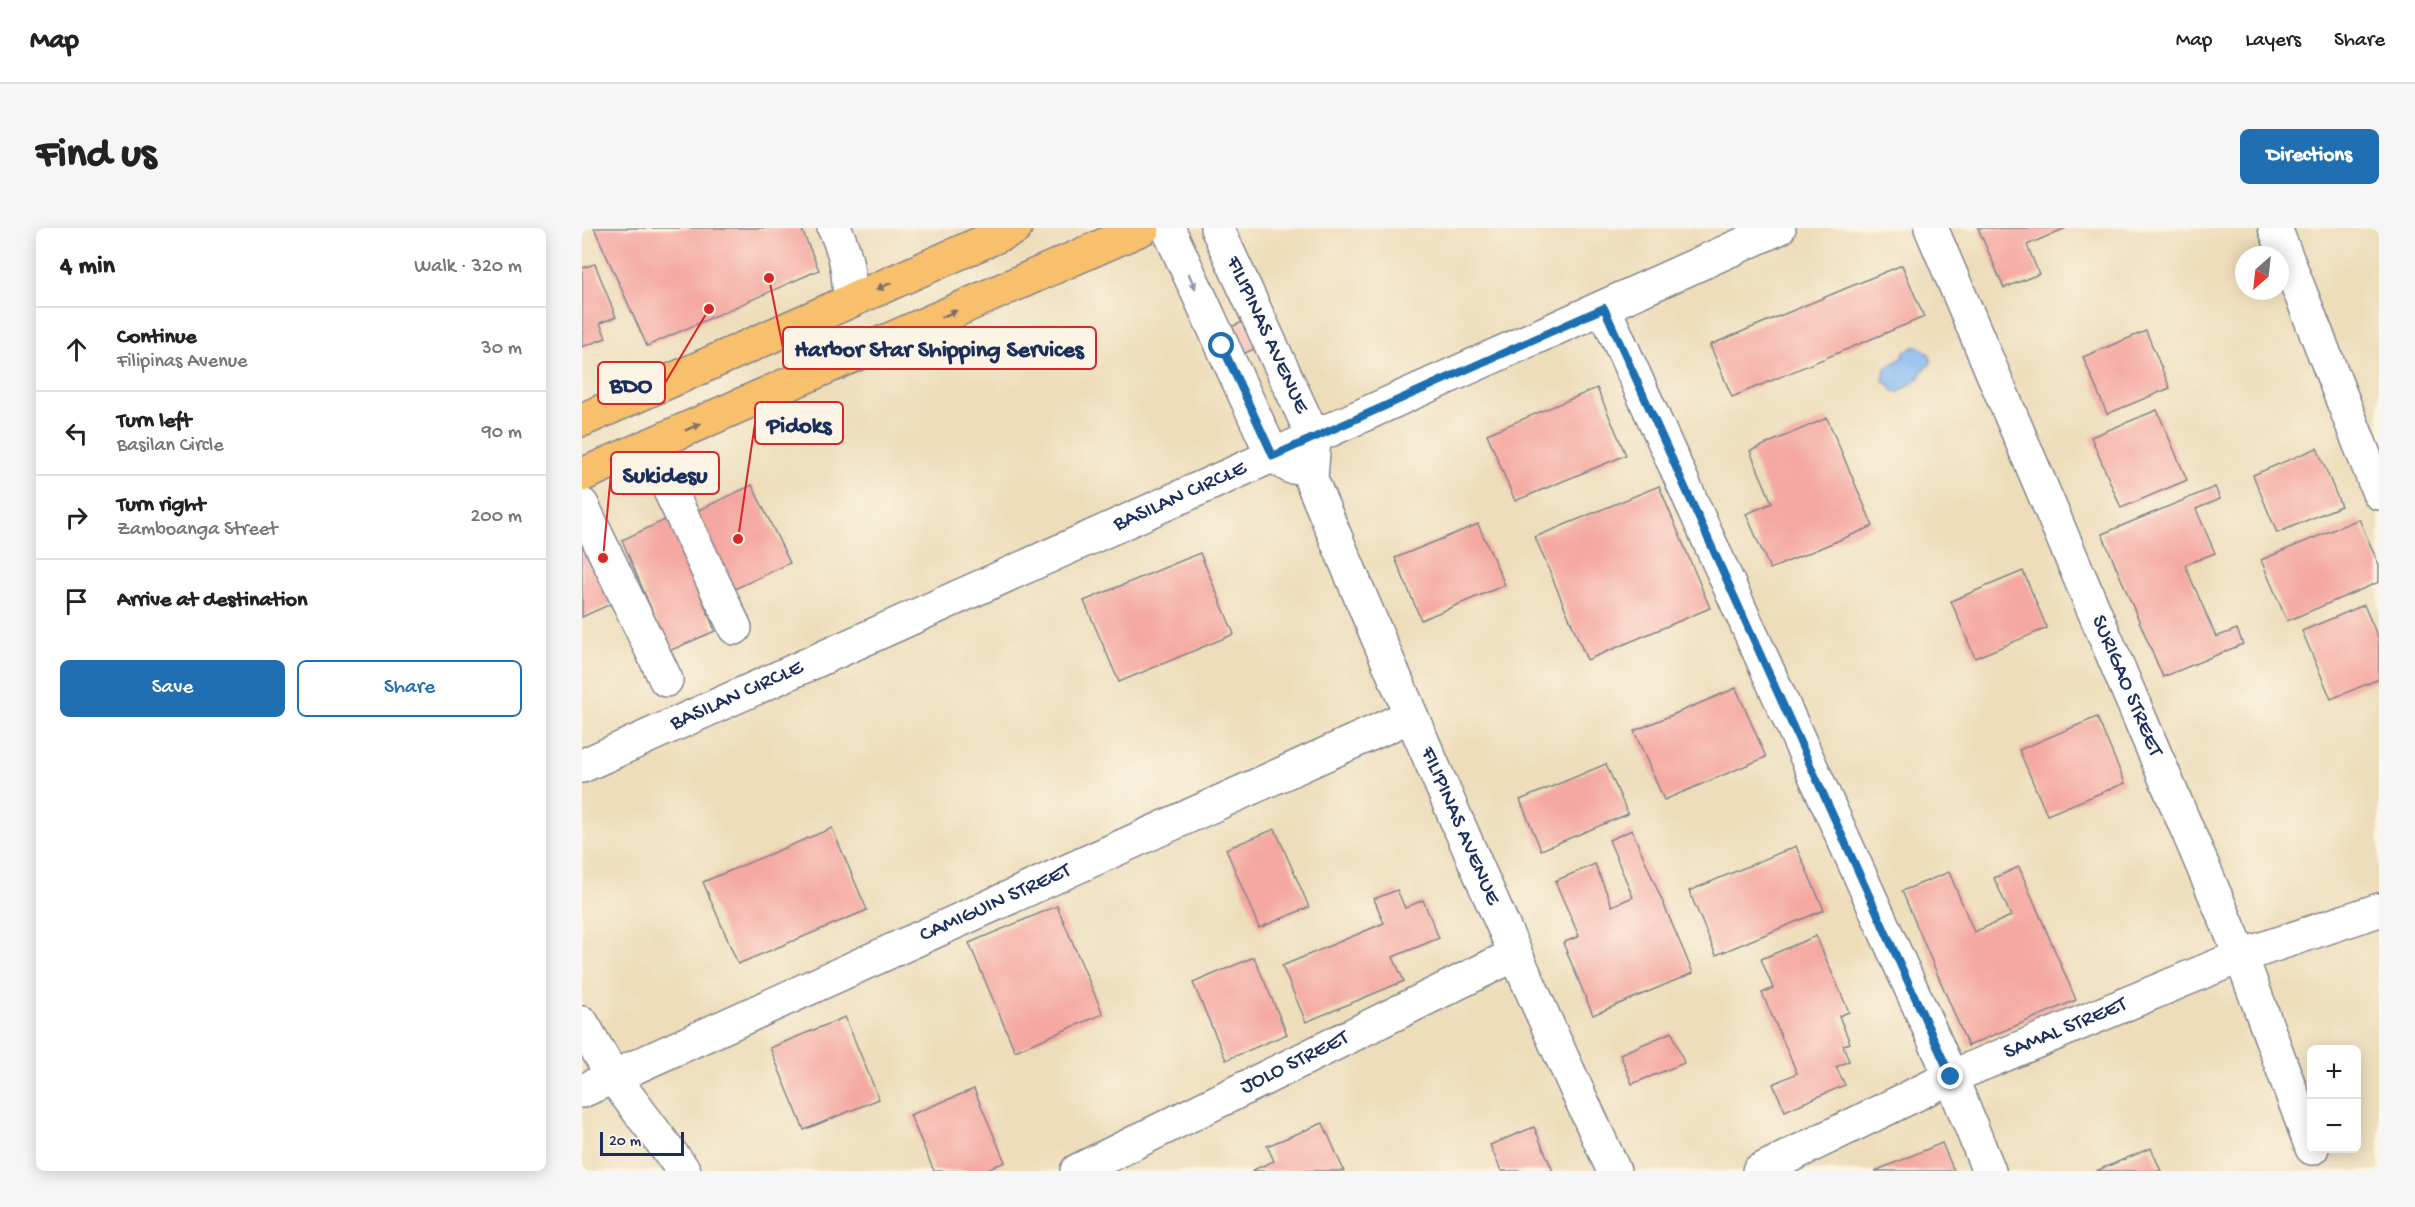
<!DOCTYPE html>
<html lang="en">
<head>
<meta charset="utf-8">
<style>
	:root { --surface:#fff; --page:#f6f6f6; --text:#222; --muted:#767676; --line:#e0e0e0; --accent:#1f6fb2 }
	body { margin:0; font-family:"Gochi Hand",sans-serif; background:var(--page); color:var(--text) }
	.controls { position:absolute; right:18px; bottom:18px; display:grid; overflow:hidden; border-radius:9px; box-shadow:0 3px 15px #0003 }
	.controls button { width:54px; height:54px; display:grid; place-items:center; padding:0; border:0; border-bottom:2px solid var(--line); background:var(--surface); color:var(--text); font:30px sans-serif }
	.compass { position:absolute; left:1653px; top:18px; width:54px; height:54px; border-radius:50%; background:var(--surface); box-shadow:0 3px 15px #0003; rotate:207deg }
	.scale { position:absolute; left:18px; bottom:15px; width:84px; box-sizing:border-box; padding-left:6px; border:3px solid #1b2f5e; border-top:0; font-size:16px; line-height:21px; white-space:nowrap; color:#1b2f5e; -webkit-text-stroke:4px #fcf5e5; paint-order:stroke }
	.stop { position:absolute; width:18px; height:18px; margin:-14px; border:4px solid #1f6fb2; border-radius:50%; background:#fff }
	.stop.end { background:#1f6fb2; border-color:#fff; box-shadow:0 2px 6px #0008 }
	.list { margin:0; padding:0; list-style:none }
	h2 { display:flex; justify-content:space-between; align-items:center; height:78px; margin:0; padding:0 24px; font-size:26px }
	h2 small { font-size:20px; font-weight:400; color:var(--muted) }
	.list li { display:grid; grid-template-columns:39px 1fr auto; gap:18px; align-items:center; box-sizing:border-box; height:84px; padding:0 24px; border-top:2px solid var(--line) }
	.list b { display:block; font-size:22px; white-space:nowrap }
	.list p { margin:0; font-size:20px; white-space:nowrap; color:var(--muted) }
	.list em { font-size:20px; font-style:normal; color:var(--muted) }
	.actions { display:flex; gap:12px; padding:18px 24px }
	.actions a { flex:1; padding:14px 0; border:2px solid var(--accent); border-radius:9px; text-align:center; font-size:21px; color:var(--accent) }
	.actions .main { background:var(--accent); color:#fff }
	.icon { flex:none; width:33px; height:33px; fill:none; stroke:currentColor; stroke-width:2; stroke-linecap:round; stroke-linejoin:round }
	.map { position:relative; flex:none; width:1797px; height:943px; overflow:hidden; border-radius:9px }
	header { display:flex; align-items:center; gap:36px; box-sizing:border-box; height:84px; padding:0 30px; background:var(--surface); border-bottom:2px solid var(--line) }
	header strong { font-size:28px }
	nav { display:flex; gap:33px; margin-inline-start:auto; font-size:21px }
	.intro { display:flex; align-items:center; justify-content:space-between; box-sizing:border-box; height:144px; padding:0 36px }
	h1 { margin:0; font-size:42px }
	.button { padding:15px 27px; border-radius:9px; background:var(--accent); color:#fff; font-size:21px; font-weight:700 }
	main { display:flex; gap:36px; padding:0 36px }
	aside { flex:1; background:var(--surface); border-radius:9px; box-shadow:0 3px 15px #0003 }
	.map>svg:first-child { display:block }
	.water { fill:#86b9f3; stroke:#5074a8; stroke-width:1.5 }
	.building { fill:#f4a8a1 }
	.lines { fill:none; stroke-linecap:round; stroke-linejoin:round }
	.minor-casing { stroke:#84868c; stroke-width:36 }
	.major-casing { stroke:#84868c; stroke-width:36 }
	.minor { stroke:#fff; stroke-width:33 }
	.major { stroke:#f8bf6c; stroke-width:33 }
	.oneway { fill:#8d97ae }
	.oneway2 { fill:#7e7064 }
	.route { stroke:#1f6fb2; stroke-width:8 }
	.labels { text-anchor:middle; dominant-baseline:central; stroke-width:4.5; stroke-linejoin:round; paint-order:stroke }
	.street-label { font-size:22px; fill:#1b2f5e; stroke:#fcf5e5 }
	.leader { fill:none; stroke:#d62828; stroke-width:2 }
	.callout-dot { fill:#d62828; stroke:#fcf5e5; stroke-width:2 }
	.callout { fill:#fcf5e5; stroke:#d62828; stroke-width:2 }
	.callout-label { font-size:24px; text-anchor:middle; font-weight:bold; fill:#1b2f5e }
</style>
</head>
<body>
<header>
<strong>Map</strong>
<nav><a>Map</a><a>Layers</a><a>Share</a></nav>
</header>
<div class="intro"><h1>Find us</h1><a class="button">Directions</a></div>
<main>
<aside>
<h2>4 min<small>Walk · 320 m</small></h2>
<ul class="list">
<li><svg class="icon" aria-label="ahead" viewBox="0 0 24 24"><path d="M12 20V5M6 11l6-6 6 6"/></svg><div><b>Continue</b><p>Filipinas Avenue</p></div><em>30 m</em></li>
<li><svg class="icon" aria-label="left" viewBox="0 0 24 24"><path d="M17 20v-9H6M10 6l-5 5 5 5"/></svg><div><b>Turn left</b><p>Basilan Circle</p></div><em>90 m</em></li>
<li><svg class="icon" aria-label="right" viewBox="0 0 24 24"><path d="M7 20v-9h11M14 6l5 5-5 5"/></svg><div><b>Turn right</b><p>Zamboanga Street</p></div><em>200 m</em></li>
<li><svg class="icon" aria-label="arrive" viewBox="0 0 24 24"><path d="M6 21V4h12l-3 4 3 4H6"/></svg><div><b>Arrive at destination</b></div></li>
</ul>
<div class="actions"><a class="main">Save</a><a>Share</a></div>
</aside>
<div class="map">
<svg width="1797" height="943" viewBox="0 0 1797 943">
	<rect width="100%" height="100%" fill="#fcf5e5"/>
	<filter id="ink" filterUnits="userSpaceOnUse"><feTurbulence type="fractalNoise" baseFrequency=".0167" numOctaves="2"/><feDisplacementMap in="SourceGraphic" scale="12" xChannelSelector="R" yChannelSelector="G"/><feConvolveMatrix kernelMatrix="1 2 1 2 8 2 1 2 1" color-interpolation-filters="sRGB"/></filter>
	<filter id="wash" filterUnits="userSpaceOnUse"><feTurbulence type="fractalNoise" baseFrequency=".008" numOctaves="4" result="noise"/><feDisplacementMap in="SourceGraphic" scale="24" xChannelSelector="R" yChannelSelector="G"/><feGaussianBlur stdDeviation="1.35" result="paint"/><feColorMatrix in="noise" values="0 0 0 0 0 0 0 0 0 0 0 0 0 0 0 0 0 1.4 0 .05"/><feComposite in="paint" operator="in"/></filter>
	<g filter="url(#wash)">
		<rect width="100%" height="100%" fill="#edddba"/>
		<path class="water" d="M1333,119c8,0 17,7 16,16l-9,8 -2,6 -21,15h-5l-6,-9 -5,-1 2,-13 18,-12 1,-6z"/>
		<g id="blocks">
			<g class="building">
				<polygon points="12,0 219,0 237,42 65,118"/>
				<polygon points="1396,0 1484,0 1445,17 1457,46 1422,60"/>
				<polygon points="13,36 34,89 18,95 24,110 0,119 0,40"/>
				<polygon points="1320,37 1342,89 1150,169 1128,117"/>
				<polygon points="663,93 674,120 661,126 649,99"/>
				<polygon points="1564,103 1588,160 1525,186 1501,129"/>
				<polygon points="1015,160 1044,227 933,273 905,206"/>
				<polygon points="1575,182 1605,252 1539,280 1509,209"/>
				<polygon points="1245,190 1291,298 1188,341 1164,286 1190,275 1168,223"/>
				<polygon points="1735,220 1759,278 1695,305 1671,247"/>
				<polygon points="170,257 208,335 142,366 104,288"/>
				<polygon points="1077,258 1128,380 1005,432 953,309"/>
				<polygon points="1633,259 1638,271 1614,281 1633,325 1603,337 1634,409 1655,401 1661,416 1581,449 1520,306"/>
				<polygon points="87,290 133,403 87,423 40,312"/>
				<polygon points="1777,291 1797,337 1797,354 1705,393 1679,332"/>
				<polygon points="896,296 923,357 839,392 813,330"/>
				<polygon points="0,307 31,375 0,389"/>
				<polygon points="618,325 652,406 537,454 502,373"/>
				<polygon points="1441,343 1465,400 1393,430 1369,373"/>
				<polygon points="1782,377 1797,412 1797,451 1749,471 1720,403"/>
				<polygon points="1154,460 1184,529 1082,572 1052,503"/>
				<polygon points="1515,489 1543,555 1465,587 1437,522"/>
				<polygon points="1024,536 1046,586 959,622 938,572"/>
				<polygon points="250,600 285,682 156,736 121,654"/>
				<polygon points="693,601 727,679 677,700 644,621"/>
				<polygon points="1050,602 1111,745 1011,787 981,715 997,708 973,653 1013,636 1030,678 1051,669 1027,612"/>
				<polygon points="1214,618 1242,682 1134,727 1107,663"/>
				<polygon points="1437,639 1494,772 1386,818 1320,663 1367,644 1392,704 1429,688 1412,650"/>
				<polygon points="815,662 823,680 841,672 857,710 811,729 822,753 724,794 700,738 802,695 792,671"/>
				<polygon points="475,678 521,786 433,823 387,715"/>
				<polygon points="1234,708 1267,784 1257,788 1268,815 1261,817 1267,833 1254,839 1263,857 1203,883 1191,856 1215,845 1180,765 1191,760 1179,731"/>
				<polygon points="672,729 705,806 644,832 611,755"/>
				<polygon points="263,789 297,871 222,902 188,820"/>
				<polygon points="1090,804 1102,835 1050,856 1038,826"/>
				<polygon points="392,861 423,934 400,943 352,943 328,887"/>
				<polygon points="741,895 762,943 669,943 692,933 685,918"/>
				<polygon points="952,899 971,943 919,943 908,917"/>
				<polygon points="1360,915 1372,943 1293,943"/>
				<polygon points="1569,920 1579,943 1514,943"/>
			</g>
		</g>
	</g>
	<g filter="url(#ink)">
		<use href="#blocks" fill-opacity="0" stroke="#84868c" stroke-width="1.5"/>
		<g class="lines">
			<g class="minor-casing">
				<g id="minor">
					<path d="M252,0c13,25 15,46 16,73"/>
					<polyline points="586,0 691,228 709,239"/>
					<path id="s1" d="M635,0l97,210 -3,41c97,232 197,463 303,692"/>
					<path id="s2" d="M1349,0l310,728 71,192"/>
					<polyline points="1693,0 1797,265"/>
					<polyline points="1022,80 1369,849 1407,943"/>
					<polyline points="67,218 153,400"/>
					<polyline points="0,277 84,452"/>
					<path id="s3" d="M0,538l1197,-538"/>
					<polyline points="0,795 31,849 102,943"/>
					<path id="s4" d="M0,863l828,-375"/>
					<path id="s5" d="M495,943l437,-216"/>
					<path id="s6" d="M1177,943l192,-94 290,-121 138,-46"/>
				</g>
			</g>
			<g class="major-casing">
				<g id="major">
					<polyline points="0,192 433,0"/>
					<polyline points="0,247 561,0"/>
				</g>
			</g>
			<use href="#minor" class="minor"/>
			<use href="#major" class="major"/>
		</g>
		<defs><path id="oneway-solid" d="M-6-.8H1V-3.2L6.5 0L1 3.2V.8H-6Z" transform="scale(1.5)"/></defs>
		<use class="oneway" href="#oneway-solid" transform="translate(610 53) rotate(66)"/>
		<g class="oneway2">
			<use href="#oneway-solid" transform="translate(302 58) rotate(156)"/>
			<use href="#oneway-solid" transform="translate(367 86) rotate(-24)"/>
			<use href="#oneway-solid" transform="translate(111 199) rotate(-24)"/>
		</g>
	</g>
	<g class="lines" filter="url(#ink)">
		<polyline class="route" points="640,118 691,228 1022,80 1369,849"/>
	</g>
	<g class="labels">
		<g class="street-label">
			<text stroke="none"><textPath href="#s1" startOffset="118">FILIPINAS AVENUE</textPath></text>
			<text stroke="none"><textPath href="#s3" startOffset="656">BASILAN CIRCLE</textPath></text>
			<text stroke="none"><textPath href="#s2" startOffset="498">SURIGAO STREET</textPath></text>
			<text stroke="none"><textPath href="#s3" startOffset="170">BASILAN CIRCLE</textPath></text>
			<text stroke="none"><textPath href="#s1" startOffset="650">FILIPINAS AVENUE</textPath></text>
			<text stroke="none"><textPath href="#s4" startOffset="454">CAMIGUIN STREET</textPath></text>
			<text stroke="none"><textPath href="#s6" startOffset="338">SAMAL STREET</textPath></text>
			<text stroke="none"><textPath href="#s5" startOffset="243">JOLO STREET</textPath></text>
		</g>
	</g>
	<path class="leader" d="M187 50L201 120M127 81L83 155M156 311L173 195M21 330L29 245"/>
	<g class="callout-dot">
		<circle cx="187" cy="50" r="6"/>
		<circle cx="127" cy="81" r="6"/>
		<circle cx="156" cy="311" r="6"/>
		<circle cx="21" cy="330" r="6"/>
	</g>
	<g class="callout">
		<rect x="201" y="99" width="313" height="42" rx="6"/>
		<rect x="16" y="134" width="67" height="42" rx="6"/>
		<rect x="173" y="174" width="88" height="42" rx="6"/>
		<rect x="29" y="224" width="108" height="42" rx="6"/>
	</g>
	<g class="callout-label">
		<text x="357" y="128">Harbor Star Shipping Services</text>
		<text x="49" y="164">BDO</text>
		<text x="217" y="204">Pidoks</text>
		<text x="83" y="254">Sukidesu</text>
	</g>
</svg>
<div class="controls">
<button>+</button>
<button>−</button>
</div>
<svg class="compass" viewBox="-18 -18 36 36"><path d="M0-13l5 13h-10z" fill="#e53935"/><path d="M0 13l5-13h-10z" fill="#767676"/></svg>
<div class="scale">20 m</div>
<div class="stop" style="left:640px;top:118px"></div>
<div class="stop end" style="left:1369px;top:849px"></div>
</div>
</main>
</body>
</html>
